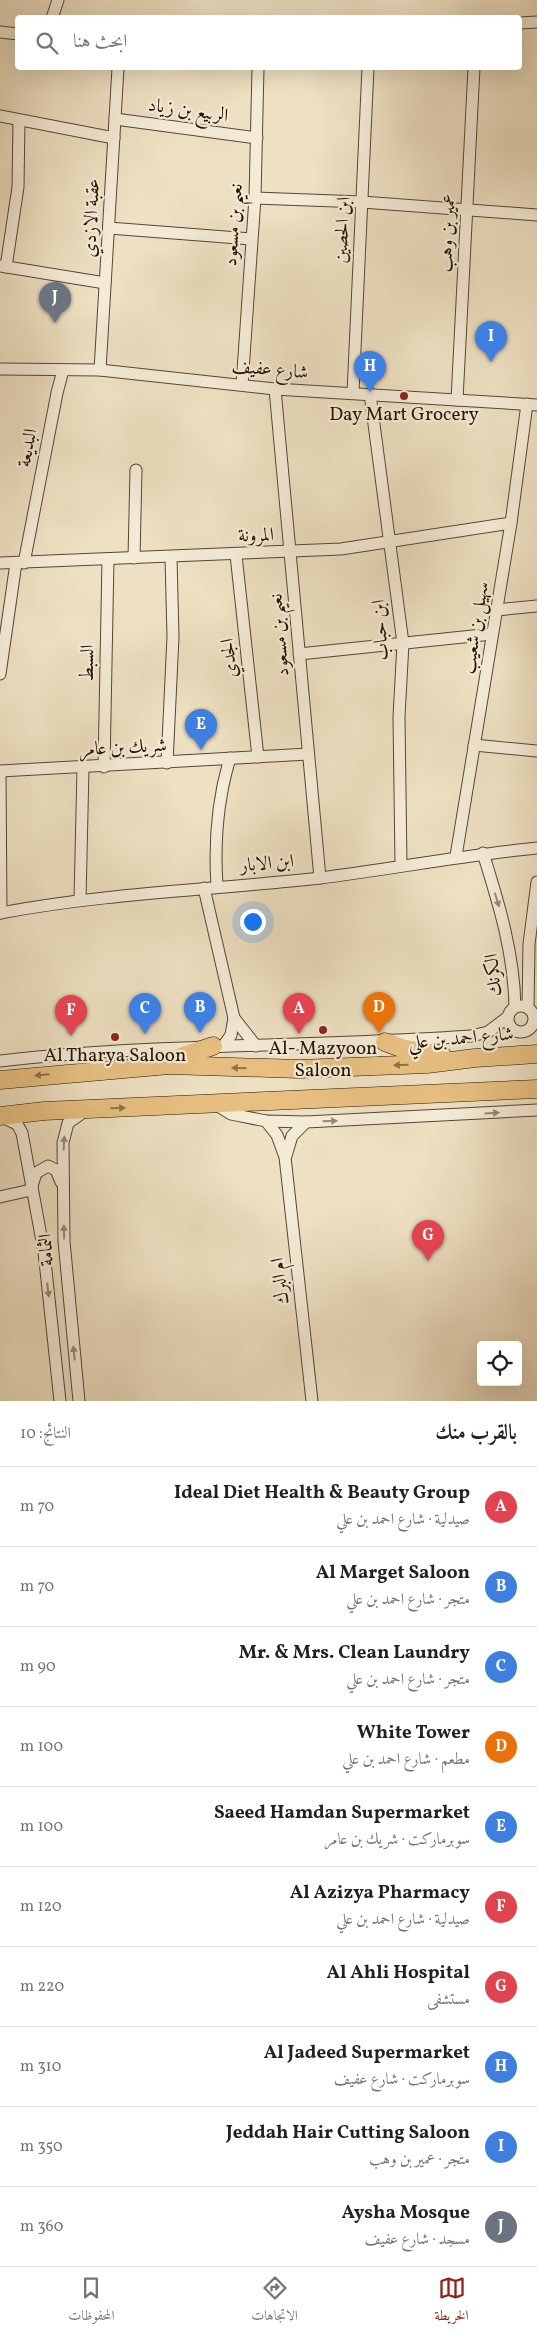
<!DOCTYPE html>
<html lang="ar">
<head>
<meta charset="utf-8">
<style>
	:root { --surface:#fff; --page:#f2f2f2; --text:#202124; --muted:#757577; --line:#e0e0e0; --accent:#8f2418 }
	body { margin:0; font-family:Vollkorn,Amiri,serif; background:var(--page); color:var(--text); direction:rtl }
	.controls { position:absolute; right:15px; bottom:15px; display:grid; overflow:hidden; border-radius:5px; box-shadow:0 5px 20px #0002 }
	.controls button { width:45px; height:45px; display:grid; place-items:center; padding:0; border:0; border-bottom:1px solid var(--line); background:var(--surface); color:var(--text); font:25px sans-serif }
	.you { position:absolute; left:252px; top:921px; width:18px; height:18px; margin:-12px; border:4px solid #fff; border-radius:50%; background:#1a73e8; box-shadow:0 0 0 8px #1a73e833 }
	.badge { display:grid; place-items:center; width:32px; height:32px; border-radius:50%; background:var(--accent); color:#fff; font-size:16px; font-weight:700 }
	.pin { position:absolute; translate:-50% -41px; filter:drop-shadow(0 1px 2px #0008) }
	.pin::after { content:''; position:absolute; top:26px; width:18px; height:15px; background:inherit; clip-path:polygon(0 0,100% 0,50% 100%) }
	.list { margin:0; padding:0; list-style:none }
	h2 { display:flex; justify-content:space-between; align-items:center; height:65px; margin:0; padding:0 20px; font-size:21px }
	h2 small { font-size:16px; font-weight:400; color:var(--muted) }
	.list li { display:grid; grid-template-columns:32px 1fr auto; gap:15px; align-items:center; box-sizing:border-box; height:80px; padding:0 20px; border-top:1px solid var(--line) }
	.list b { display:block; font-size:19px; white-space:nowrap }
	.list p { margin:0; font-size:16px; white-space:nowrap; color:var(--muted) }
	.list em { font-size:16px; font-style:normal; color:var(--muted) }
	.icon { flex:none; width:28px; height:28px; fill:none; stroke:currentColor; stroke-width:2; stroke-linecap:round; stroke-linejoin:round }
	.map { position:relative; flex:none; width:537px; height:1401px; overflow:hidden; direction:ltr }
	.search { position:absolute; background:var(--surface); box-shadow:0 5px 20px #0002; left:15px; right:15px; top:15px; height:55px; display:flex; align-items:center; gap:12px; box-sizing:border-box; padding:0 18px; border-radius:5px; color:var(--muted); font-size:19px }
	.sheet { height:865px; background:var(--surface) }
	nav { display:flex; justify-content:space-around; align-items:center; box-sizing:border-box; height:70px; border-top:1px solid var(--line); background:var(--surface); font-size:14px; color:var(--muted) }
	nav a { display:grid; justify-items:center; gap:2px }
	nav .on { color:var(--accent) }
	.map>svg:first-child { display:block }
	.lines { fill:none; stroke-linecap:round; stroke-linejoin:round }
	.minor-casing { stroke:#564634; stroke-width:13 }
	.primary-casing { stroke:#231304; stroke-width:19 }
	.minor { stroke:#f4ebd7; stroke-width:11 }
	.primary { stroke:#e7c081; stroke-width:18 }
	.oneway { fill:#968a78 }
	.oneway2 { fill:#8f7249 }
	.poi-dot { fill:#8f2418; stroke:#f4ebd7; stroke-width:2 }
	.labels { text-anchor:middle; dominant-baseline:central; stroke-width:4.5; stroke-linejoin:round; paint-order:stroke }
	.street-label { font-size:19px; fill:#231304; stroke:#f4ebd7 }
	.poi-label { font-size:19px; fill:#231304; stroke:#f4ebd7 }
</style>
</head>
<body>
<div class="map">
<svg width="537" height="1401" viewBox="0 0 537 1401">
	<rect width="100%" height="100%" fill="#eee0c2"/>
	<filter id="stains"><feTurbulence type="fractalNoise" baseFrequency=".004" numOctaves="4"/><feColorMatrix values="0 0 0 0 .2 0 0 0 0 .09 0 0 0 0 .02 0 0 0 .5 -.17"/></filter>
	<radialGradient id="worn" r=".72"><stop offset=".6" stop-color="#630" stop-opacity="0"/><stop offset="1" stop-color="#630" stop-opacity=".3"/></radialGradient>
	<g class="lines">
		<g class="minor-casing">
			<g id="minor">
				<polyline points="52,18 58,0"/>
				<polyline points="520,23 537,22"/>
				<polyline points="0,32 18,34"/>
				<polyline points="0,116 114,138"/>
				<polyline points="115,119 257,138"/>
				<polyline points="255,198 362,202 537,215"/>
				<polyline points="109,228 251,239"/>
				<polyline points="1,266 105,283"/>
				<polyline points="6,267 18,187 19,120"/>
				<polyline points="0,369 100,370 275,389 537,405"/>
				<polyline points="100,370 118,68"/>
				<polyline points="242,385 255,198 258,68"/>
				<polyline points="275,389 320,878"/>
				<polyline points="353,393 368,68"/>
				<polyline points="370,394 403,643 399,717 401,865"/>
				<polyline points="457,400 474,68"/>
				<polyline points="236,555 258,757"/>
				<polyline points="134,558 136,470"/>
				<polyline points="0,563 341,549 511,523"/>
				<polyline points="24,563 57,393 63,370"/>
				<polyline points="496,610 537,606"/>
				<polyline points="299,654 492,634"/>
				<polyline points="0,674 16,563"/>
				<polyline points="474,745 537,751"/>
				<polyline points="167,763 173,637 171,557"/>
				<polyline points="104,767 108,559"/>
				<polyline points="0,771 308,754"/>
				<polyline points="0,771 1,913"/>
				<path d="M483,853c16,51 31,100 32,154"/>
				<polyline points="456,856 511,523 527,404"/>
				<path d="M217,886c-3,-45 0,-85 13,-128"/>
				<polyline points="204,888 234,1018 231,1035 224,1045"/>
				<polyline points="80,900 83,768"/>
				<path d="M0,913c106,-20 213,-23 320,-35 72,-9 144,-23 217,-30"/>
				<circle cx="521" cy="1019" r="13"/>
				<polyline points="528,1008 529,944 537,882"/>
				<polyline points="234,1018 256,1046"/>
				<path d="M0,1061c157,-18 314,-14 471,-25l17,-4 20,-15"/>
				<polyline points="215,1104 231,1114 266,1121 306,1122 537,1110"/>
				<polyline points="2,1117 17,1124 22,1133 44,1252 60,1401"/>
				<polyline points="266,1121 277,1135 285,1157 312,1401"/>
				<polyline points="286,1156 292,1136 306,1122"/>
				<polyline points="32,1186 36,1173 48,1166 56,1170 61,1182"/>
				<polyline points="0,1197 31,1190"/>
				<polyline points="79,1401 64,1241 63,1143 68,1123 85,1111"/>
			</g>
		</g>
		<g class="primary-casing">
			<g id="primary">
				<polyline points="385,1042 404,1049 442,1055"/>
				<polyline points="171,1064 183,1056 213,1046"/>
				<polyline points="0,1080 169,1065 299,1069 427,1064 475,1058 537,1054"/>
				<polyline points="0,1116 44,1111 537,1089"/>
			</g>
		</g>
		<use href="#minor" class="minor"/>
		<use href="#primary" class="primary"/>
	</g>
	<defs><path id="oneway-solid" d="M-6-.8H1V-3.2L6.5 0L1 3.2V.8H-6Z" transform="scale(1.25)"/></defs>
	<g class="oneway">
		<use href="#oneway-solid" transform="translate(497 900) rotate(73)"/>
		<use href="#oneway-solid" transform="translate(492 1113) rotate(-3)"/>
		<use href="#oneway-solid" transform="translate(330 1121) rotate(-2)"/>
		<use href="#oneway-solid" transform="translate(64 1143) rotate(-87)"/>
		<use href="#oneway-solid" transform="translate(64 1232) rotate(-91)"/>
		<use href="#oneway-solid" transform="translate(48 1290) rotate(83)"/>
		<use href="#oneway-solid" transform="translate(74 1353) rotate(-96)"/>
	</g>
	<g class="oneway2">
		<use href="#oneway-solid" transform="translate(401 1065) rotate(178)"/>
		<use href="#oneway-solid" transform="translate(239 1068) rotate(-179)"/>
		<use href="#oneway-solid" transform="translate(42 1075) rotate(175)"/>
		<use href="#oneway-solid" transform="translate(118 1108) rotate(-2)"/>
	</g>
	<g class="poi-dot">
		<circle cx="404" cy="396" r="5"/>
		<circle cx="323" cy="1030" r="5"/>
		<circle cx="115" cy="1037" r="5"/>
	</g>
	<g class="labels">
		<g class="street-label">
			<text transform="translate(188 111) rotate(8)">الربيع بن زياد</text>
			<text transform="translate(92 218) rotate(-87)">عقبة الازدي</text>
			<text transform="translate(234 225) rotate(-86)">نعيم بن مسعود</text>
			<text transform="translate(343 230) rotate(-87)">ابن الحصين</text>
			<text transform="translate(448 233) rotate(-87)">عمير بن وهب</text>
			<text transform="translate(270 370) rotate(5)">شارع عفيف</text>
			<text transform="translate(28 448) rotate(-79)">البديعة</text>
			<text transform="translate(256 536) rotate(-2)">المرونة</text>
			<text transform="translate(476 628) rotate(-81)">سهيل بن شعيب</text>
			<text transform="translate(381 630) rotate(-94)">ابن حباب</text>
			<text transform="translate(280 635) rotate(-95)">نعيم بن مسعود</text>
			<text transform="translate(230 658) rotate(-96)">الجدي</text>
			<text transform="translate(88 663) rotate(-89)">السبط</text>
			<text transform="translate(123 748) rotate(-3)">شريك بن عامر</text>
			<text transform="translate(267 864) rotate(-5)">ابن الابار</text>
			<text transform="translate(494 975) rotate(-96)">الكرنك</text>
			<text transform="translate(461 1039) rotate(-5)">شارع احمد بن علي</text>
			<text transform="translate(47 1250) rotate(-93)">الثمامة</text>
			<text transform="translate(281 1281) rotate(-97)">ام البرك</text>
		</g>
		<g class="poi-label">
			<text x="404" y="415">Day Mart Grocery</text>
			<text x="323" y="1049">Al- Mazyoon<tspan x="323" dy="22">Saloon</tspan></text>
			<text x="115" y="1056">Al Tharya Saloon</text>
		</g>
	</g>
	<rect width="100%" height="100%" filter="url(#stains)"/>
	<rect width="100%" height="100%" fill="url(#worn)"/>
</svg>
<div class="controls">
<button><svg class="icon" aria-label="locate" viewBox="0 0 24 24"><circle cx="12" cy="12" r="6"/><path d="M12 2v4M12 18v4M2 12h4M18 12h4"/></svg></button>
</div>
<div class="you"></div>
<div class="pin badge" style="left:299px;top:1034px;background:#e0444e">A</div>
<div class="pin badge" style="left:200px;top:1033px;background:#3f7fe0">B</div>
<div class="pin badge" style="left:145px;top:1034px;background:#3f7fe0">C</div>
<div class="pin badge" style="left:379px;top:1033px;background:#e8710a">D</div>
<div class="pin badge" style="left:201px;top:750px;background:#3f7fe0">E</div>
<div class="pin badge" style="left:71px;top:1036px;background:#e0444e">F</div>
<div class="pin badge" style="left:428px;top:1261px;background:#e0444e">G</div>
<div class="pin badge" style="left:370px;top:392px;background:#3f7fe0">H</div>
<div class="pin badge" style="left:491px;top:362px;background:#3f7fe0">I</div>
<div class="pin badge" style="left:55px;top:323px;background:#6b7280">J</div>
<div class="search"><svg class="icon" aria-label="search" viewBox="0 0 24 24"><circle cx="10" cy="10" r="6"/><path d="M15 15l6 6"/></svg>ابحث هنا</div>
</div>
<section class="sheet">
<h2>بالقرب منك<small>النتائج: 10</small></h2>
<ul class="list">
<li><span class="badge" style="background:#e0444e">A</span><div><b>Ideal Diet Health &amp; Beauty Group</b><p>صيدلية · شارع احمد بن علي</p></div><em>70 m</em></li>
<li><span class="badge" style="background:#3f7fe0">B</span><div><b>Al Marget Saloon</b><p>متجر · شارع احمد بن علي</p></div><em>70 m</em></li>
<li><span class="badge" style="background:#3f7fe0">C</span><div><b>Mr. &amp; Mrs. Clean Laundry</b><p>متجر · شارع احمد بن علي</p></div><em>90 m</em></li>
<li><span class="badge" style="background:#e8710a">D</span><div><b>White Tower</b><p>مطعم · شارع احمد بن علي</p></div><em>100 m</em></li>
<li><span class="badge" style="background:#3f7fe0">E</span><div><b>Saeed Hamdan Supermarket</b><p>سوبرماركت · شريك بن عامر</p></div><em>100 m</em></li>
<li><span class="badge" style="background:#e0444e">F</span><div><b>Al Azizya Pharmacy</b><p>صيدلية · شارع احمد بن علي</p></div><em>120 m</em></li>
<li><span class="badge" style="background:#e0444e">G</span><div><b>Al Ahli Hospital</b><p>مستشفى</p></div><em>220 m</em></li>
<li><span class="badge" style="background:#3f7fe0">H</span><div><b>Al Jadeed Supermarket</b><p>سوبرماركت · شارع عفيف</p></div><em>310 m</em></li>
<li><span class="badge" style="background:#3f7fe0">I</span><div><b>Jeddah Hair Cutting Saloon</b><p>متجر · عمير بن وهب</p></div><em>350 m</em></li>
<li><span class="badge" style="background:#6b7280">J</span><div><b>Aysha Mosque</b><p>مسجد · شارع عفيف</p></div><em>360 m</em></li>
</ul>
</section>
<nav>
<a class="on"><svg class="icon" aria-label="map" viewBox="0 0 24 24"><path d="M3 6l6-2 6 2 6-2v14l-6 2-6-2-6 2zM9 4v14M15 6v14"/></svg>الخريطة</a>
<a><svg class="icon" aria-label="directions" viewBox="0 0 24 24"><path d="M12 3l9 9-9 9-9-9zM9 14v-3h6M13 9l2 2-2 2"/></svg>الاتجاهات</a>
<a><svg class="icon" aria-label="saved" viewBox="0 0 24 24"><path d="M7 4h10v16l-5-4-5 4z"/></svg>المحفوظات</a>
</nav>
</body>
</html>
